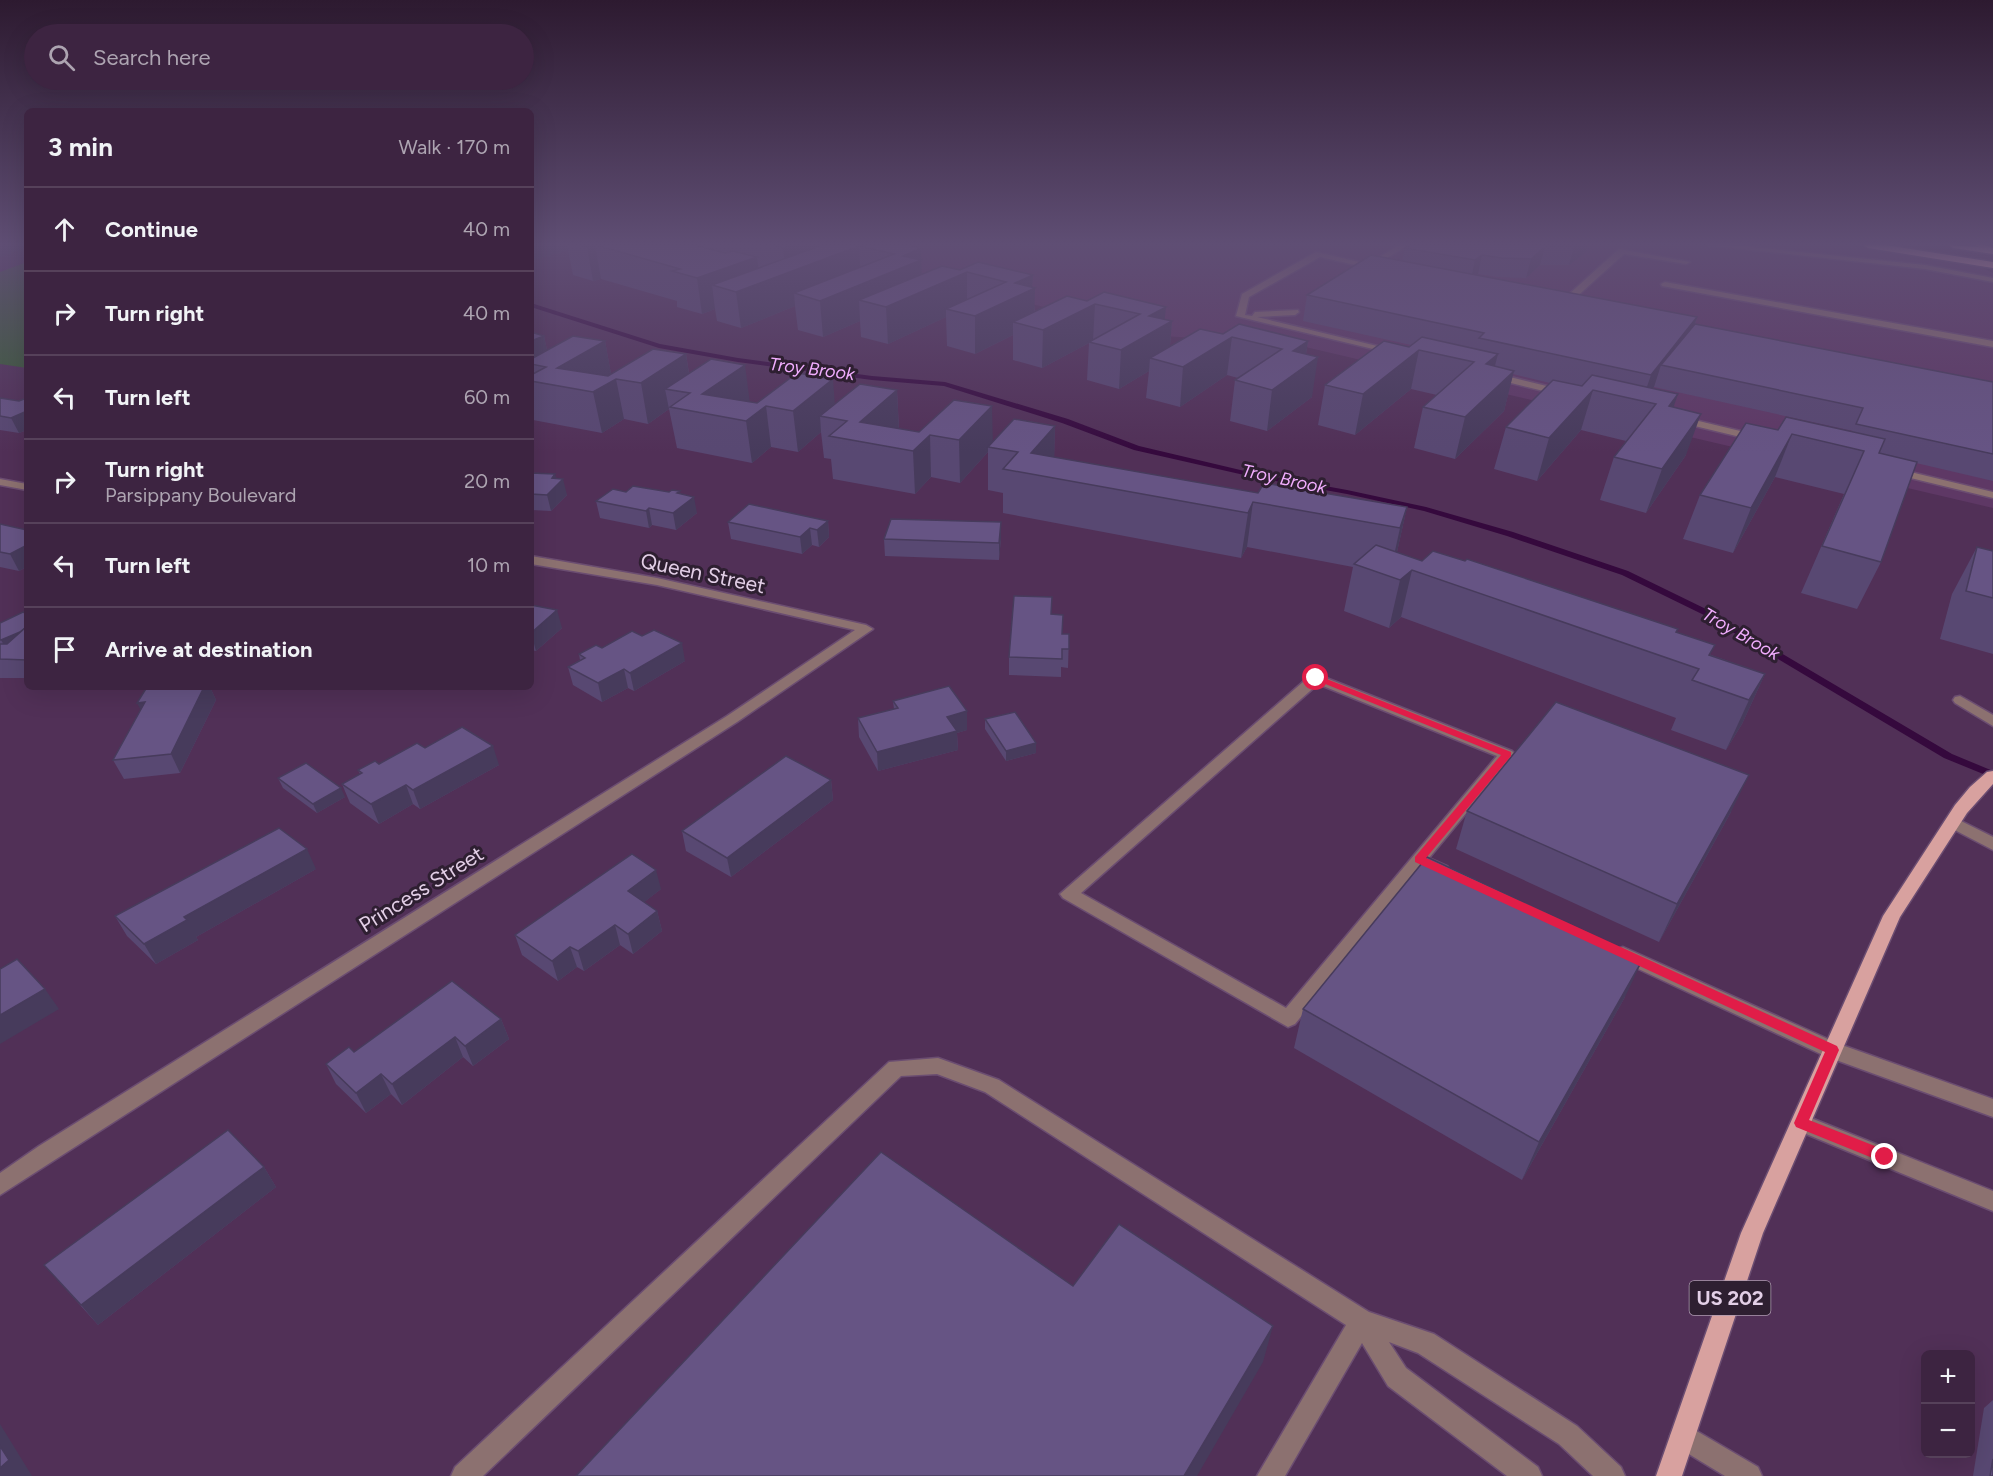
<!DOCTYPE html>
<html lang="en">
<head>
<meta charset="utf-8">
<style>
	:root { --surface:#3d2441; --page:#48304c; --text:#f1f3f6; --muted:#ada4b1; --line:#56415a }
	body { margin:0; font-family:Figtree,sans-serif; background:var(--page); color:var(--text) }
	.controls { position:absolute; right:18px; bottom:18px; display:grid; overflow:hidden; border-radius:9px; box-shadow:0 6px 24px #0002 }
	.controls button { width:54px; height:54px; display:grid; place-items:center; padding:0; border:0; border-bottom:2px solid var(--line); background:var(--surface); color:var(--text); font:30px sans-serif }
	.stop { position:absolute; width:18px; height:18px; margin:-14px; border:4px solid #e11d48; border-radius:50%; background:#fff }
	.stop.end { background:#e11d48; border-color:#fff; box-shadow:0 2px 6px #0008 }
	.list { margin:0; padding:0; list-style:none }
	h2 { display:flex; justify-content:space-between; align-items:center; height:78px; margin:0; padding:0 24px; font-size:26px }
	h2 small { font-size:20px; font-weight:400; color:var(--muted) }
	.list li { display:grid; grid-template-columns:39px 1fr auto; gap:18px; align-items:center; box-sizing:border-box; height:84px; padding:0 24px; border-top:2px solid var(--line) }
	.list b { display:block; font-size:22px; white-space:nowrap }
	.list p { margin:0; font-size:20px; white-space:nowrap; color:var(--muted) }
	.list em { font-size:20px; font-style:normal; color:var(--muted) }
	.icon { flex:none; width:33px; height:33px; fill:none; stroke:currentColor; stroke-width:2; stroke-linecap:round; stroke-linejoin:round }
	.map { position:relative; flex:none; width:1993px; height:1476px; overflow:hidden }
	.search { position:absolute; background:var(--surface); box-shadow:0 6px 24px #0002; left:24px; top:24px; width:510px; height:66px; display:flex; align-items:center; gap:15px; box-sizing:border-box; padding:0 21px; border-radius:33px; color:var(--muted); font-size:22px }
	.panel { position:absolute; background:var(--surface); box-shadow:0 6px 24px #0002; left:24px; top:108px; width:510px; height:582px; border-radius:9px }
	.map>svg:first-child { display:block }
	.built { fill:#5e3865 }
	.green { fill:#385e32 }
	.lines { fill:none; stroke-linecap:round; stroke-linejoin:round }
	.stream { fill:#35093d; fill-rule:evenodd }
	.minor-casing { stroke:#6b4d71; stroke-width:3 }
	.major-casing { stroke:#6b4d71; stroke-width:3 }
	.highway-casing { stroke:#6b4d71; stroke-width:3 }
	.minor { fill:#8c7170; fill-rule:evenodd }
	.major { fill:#d8a19f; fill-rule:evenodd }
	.highway { fill:#f5b4b1; fill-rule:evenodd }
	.wall { fill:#584872 }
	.shaded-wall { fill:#473b5c }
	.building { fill:#665484; stroke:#473b5c; stroke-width:1.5 }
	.route { fill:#e11d48 }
	.labels { text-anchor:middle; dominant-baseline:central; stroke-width:6; stroke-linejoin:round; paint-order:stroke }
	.far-water-label { font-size:18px; font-style:italic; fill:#f1adfe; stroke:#2e1f31 }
	.shield { fill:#2e1f31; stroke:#ad9ab0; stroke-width:1.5 }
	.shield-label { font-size:20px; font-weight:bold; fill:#e3cfe7 }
	.street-label { font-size:21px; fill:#e3cfe7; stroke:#2e1f31 }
</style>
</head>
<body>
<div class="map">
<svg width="1993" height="1476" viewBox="0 0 1993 1476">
	<rect width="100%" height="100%" fill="#513057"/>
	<polygon class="built" points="786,245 1844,245 1981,267 1993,273 1993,508 1297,345 1164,336"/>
	<polygon class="green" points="27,262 27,368 0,364 0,272"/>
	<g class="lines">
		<polygon class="stream" points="531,303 660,344 738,358 872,376 945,382 1068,419 1139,446 1253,473 1347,490 1426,507 1513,532 1628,571 1710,611 1952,754 1993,771 1993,778 1944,758 1704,615 1622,575 1507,536 1424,511 1347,494 1253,477 1134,450 1062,423 944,386 872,380 738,362 659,348 531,307"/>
		<g class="minor-casing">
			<g id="minor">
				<polygon points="1399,245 1408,245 1376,265 1381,268 1377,270 1320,257 1249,297 1245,315 1252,316 1255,312 1298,310 1299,312 1295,315 1257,317 1398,351 1398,355 1236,316 1242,294 1316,252 1368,264"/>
				<polygon points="1707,245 1733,245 1925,265 1993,278 1993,282 1925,269"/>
				<polygon points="1619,249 1690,262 1686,264 1624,254 1563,309 1557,309 1557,305"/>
				<polygon points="1665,282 1993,341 1993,347 1662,286 1661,284"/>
				<polygon points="1494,373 1567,391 1569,393 1564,396 1491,378 1491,374"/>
				<polygon points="1678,416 1761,436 1762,438 1757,441 1674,421 1674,417"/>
				<polygon points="1894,468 1993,492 1993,498 1890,473 1889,471"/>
				<polygon points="0,479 27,484 27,490 0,485"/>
				<polygon points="531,556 657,578 866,625 873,629 737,722 0,1195 0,1173 39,1146 727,716 855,630 657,585 531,564"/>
				<path d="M1316,674l196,77 3,3 -86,104 18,8 3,4 -3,4 -6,2 -20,-8 -126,156 -7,3 -225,-129 -3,-4 251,-219zM1318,684l179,72 -211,252 -205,-115z"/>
				<polygon points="1960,696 1993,715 1993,726 1955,703 1953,700 1955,697"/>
				<polygon points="1953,817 1993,837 1993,850 1947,826 1945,822 1947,818"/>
				<polygon points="1623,947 1839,1044 1993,1099 1993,1117 1825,1056 1617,959 1614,954 1617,949"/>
				<polygon points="938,1058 999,1080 1369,1312 1434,1334 1577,1426 1621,1467 1625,1476 1593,1476 1559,1444 1418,1353 1389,1342 1406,1368 1538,1467 1542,1476 1507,1476 1388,1386 1362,1343 1285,1476 1257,1476 1346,1325 985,1092 937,1074 901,1076 483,1476 451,1476 455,1467 889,1062"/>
				<polygon points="1801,1114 1993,1191 1993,1211 1794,1129 1791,1123 1794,1117"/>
				<polygon points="1683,1423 1758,1467 1762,1476 1725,1476 1674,1445 1670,1436 1674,1427"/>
			</g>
		</g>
		<g class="major-casing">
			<g id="major">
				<polygon points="1975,245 1985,245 1993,248 1993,253"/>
				<polygon points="1993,771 1993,784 1967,813 1900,917 1763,1233 1682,1476 1656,1476 1741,1233 1883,916 1955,805 1970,787 1987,772"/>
			</g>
		</g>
		<g class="highway-casing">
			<g id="highway">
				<polygon points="1864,245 1885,245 1993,262 1993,268 1868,248"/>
				<polygon points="1949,245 1993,248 1993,254 1953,248"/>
			</g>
		</g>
		<use href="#minor" class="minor"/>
		<use href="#major" class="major"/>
		<use href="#highway" class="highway"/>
	</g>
	<g class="wall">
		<polygon points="531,245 907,245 922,274 960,270 1033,275 1032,288 1035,312 1067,296 1172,321 1170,346 1223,334 1308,341 1306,354 1312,397 1267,431 1230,421 1235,380 1238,378 1227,375 1180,407 1146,398 1149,371 1119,389 1087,380 1089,343 1042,368 1013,360 1013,335 975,354 947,346 946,317 888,344 861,337 860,321 823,337 798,330 795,306 741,328 717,321 715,309 702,314 677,307 677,301 601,279 593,281 573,275 568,250 531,261"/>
		<polygon points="1588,245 1587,251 1569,265 1540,265 1526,278 1498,277 1478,274 1476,275 1697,317 1695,324 1993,382 1993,481 1916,463 1881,562 1857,609 1801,593 1844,494 1775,477 1733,553 1683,539 1700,495 1778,430 1852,432 1853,431 1654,387 1653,388 1674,407 1686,455 1646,513 1600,500 1614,457 1626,441 1581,430 1537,481 1494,469 1506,427 1550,383 1513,374 1504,411 1455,459 1414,448 1423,407 1437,395 1411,389 1355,435 1318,425 1325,385 1411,345 1303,321 1307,295 1402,260 1405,248"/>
		<polygon points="531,332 544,336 547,350 605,341 611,374 686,354 689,373 750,402 757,403 835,404 897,390 899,429 993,442 1055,426 1054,458 1258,493 1407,507 1397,552 1422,561 1677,632 1711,655 1765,674 1742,724 1726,750 1671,730 1676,718 1401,617 1389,628 1344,611 1353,567 1247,547 1241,558 1003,513 1003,493 988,490 988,452 960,483 931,477 915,494 833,479 831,459 824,458 821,432 798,452 771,447 752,463 677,448 669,409 648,424 624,419 602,433 533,420 531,413"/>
		<polygon points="0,398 19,401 27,399 27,430 19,433 0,430"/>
		<polygon points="531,473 556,478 567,495 551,511 531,510"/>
		<polygon points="626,492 681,494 697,513 676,530 652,525 649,528 600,518 596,501"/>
		<polygon points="828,521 829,537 819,547 812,545 802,554 731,539 728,522"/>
		<polygon points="1001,522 1001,538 999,560 885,556 884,539"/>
		<polygon points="0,524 27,530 27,567 19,571 0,567"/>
		<polygon points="1977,547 1993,551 1993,654 1940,639 1952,594"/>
		<polygon points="531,605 562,628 536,651 531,650"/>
		<polygon points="27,614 27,678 0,678 0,623"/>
		<polygon points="1052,614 1062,634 1069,634 1068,668 1061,667 1061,677 1009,675 1009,657"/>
		<polygon points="602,648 685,661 634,691 628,688 602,702 573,685 568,667 580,660 579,654"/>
		<polygon points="147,687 210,687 216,700 180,773 124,779 113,760 141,710"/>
		<polygon points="893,701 967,730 957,733 958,750 878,771 859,737 858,718 894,709"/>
		<polygon points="985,719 1036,753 1006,761 985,729"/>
		<polygon points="425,748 499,765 420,809 413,804 379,824 350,803 342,784 360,774 358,770 379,764"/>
		<polygon points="278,778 345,797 317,813 283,788"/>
		<polygon points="831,780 833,800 731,877 686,851 682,831"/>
		<polygon points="1467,811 1731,812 1659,942 1456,849"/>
		<polygon points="316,869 196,937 198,940 156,964 127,936 115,916"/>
		<polygon points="661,889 644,902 657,911 662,931 633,954 620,945 584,971 577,967 558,981 522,955 515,935"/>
		<polygon points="1625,997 1522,1180 1294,1048 1303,1009"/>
		<polygon points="501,1019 509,1039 473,1066 463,1057 402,1105 391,1094 366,1113 336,1084 326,1064 354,1052"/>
		<polygon points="264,1167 276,1187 98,1325 44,1265"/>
		<polygon points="1993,1400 1993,1476 1973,1476 1984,1408"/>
	</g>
	<g class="shaded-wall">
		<polygon points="0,245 18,245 20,250 0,257"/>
		<polygon points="540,245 567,245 568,250 531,261 531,248"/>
		<polygon points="595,245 601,279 593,281 587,247"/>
		<polygon points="791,245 859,246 861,280 794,293 795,306 741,328 736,292 712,285 715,309 702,314 697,278 757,257 760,283 786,273 783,248"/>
		<polygon points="1576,245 1588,245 1587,251 1569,265 1574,247"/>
		<polygon points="1545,247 1540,265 1526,278 1531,259"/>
		<polygon points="921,248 922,282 967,272 967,308 946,309 946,317 888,344 886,307 859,300 860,321 823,337 820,301 903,256"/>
		<polygon points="1482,255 1478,274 1471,279 1475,260"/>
		<polygon points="1033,275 1032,289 1035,288 1034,324 1013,322 1013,335 975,354 975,316 1015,283"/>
		<polygon points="1095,304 1093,340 1089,342 1089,343 1042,368 1043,330"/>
		<polygon points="1166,307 1164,326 1172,321 1169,359 1150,358 1149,371 1119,389 1121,350 1149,316"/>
		<polygon points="1697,317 1688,344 1661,365 1654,387 1643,401 1642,401 1651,375"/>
		<polygon points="544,336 552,374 546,367 531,364 531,341"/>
		<polygon points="1232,337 1227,375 1180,407 1183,367"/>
		<polygon points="605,341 612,379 557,368"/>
		<polygon points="1308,341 1304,368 1318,357 1312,397 1267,431 1272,390 1293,351"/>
		<polygon points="1419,350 1411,389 1355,435 1363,394"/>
		<polygon points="686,354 692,394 665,389 669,409 648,424 641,383"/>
		<polygon points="1498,354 1488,393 1486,364"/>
		<polygon points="745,365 750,404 702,394"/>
		<polygon points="1514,371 1504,411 1455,459 1465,417"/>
		<polygon points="616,379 624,419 602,433 593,392"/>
		<polygon points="833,379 836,419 820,416 821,432 798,452 793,411"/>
		<polygon points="897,390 899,431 860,422"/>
		<polygon points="1593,390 1581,430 1537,481 1549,438"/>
		<polygon points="1678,394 1664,435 1669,406"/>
		<polygon points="766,406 771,447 752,463 746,421"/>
		<polygon points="992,406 993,447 988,447 988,452 960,483 959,440"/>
		<polygon points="27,411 27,430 19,433 11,418"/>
		<polygon points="1701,414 1686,455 1646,513 1662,469"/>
		<polygon points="1055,426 1054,468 1031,453"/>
		<polygon points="1792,434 1775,477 1733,553 1751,508"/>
		<polygon points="930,435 931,477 915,494 913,451"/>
		<polygon points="555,474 558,484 563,479 567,495 551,511 547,495 552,478"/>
		<polygon points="680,491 683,506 694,497 697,513 676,530 673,513 677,493"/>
		<polygon points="1253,502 1247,547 1241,558 1248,513"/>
		<polygon points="1407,507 1397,552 1390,574 1400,528"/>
		<polygon points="649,508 652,525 649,528 646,511"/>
		<polygon points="828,521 829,537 819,547 817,530"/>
		<polygon points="1001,522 1001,538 999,560 999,543"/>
		<polygon points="810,528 812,545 802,554 800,537"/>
		<polygon points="25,546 27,550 27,567 19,571 10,554"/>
		<polygon points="1412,570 1401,617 1389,628 1400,580"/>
		<polygon points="557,610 562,628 536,651 531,633"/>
		<polygon points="27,628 7,650 1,640"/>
		<polygon points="682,643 685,661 634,691 630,673"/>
		<polygon points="624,669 628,688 602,702 598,683"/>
		<polygon points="1765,674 1742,724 1726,750 1749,700"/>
		<polygon points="204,687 210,687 216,700 180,773 171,754"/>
		<polygon points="145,702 147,722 137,703"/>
		<polygon points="967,711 967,730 957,733 958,750 878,771 877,752 947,717"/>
		<polygon points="1036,743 1036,753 1006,761 1006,751"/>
		<polygon points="493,746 499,765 420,809 413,790"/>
		<polygon points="1749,775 1731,812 1659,942 1677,904"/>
		<polygon points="831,780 833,800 731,877 727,858"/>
		<polygon points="406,785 413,804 379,824 371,804"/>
		<polygon points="341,788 345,797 317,813 313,804"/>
		<polygon points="307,849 316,869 196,937 198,940 156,964 144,944 184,917"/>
		<polygon points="656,870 661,889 633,911 628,891"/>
		<polygon points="657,911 662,931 633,954 628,934"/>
		<polygon points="615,925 620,945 584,971 578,951"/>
		<polygon points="570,947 577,967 558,981 552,961"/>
		<polygon points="1643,959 1625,997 1522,1180 1539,1142"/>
		<polygon points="45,989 59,1009 0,1044 0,1015"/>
		<polygon points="501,1019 509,1039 473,1066 465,1046"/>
		<polygon points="455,1037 463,1057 402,1105 392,1084"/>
		<polygon points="381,1074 391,1094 366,1113 356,1093"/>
		<polygon points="264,1167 276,1187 98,1325 81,1305"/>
		<polygon points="1273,1326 1263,1362 1197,1476 1184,1476"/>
		<polygon points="0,1424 32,1476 0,1476"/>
	</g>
	<g class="building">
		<polygon points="531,245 540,245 531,248"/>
		<polygon points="579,245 594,245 587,247"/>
		<polygon points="596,245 695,245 725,253 733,251 757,257 697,278 672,271 680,269"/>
		<polygon points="773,245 791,245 783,248"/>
		<polygon points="822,245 907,245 921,248 903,256 921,260 820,301 794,293 894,254 859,246 736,292 712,285"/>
		<polygon points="1410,245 1576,245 1574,247 1545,247 1531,259 1502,258 1482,255 1475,260 1405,248"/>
		<polygon points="1371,255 1697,317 1651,375 1479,338 1484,333 1307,295"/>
		<polygon points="978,262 1033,275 1015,283 1035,288 975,316 946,309 1006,282 967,272 886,307 859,300 942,266 960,270"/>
		<polygon points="1104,292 1166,307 1149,316 1172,321 1121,350 1089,342 1140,314 1095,304 1043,330 1013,322 1067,296 1087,301"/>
		<polygon points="1239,324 1308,341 1293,351 1318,357 1272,390 1235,380 1282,349 1232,337 1183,367 1150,358 1200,329 1223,334"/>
		<polygon points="1695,324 1993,382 1993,454 1856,424 1863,408 1661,365"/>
		<polygon points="531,332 544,336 531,341"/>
		<polygon points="573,336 605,341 557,368 608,376 653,349 686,354 641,383 616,379 593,392 531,381 531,375 546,367 531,364 531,359"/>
		<polygon points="1422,337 1498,354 1486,364 1514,371 1465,417 1423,407 1474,362 1419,350 1363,394 1325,385 1384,341 1409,347"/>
		<polygon points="711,359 745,365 702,394 757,403 797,373 833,379 793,411 766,406 746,421 670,407 690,393 665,389"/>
		<polygon points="1592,375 1678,394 1669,406 1701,414 1662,469 1614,457 1656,404 1593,390 1549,438 1506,427 1553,380 1582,386"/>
		<polygon points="860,384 897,390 860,422 919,432 954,400 992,406 959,440 930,435 913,451 829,436 847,421 820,416"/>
		<polygon points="0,398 19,401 24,399 27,399 27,411 11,418 0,416"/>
		<polygon points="1786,417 1885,439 1879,453 1917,462 1881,562 1822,546 1864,451 1792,434 1751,508 1700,495 1746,423 1778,430"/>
		<polygon points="1014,419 1055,426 1031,453 1258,493 1264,483 1407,507 1400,528 1253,502 1248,513 1003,469 1018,452 988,447"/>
		<polygon points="531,473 555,474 552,478 563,479 547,495 531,494"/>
		<polygon points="633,486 669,492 672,490 680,491 677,493 694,497 673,513 649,508 646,511 596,501 613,489 626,492"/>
		<polygon points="749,504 828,521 817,530 810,528 800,537 728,522"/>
		<polygon points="891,519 1001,522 999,543 884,539"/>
		<polygon points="0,524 27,530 27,547 25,546 10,554 0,552"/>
		<polygon points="1376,545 1422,561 1433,551 1465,561 1467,559 1678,629 1676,632 1715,645 1709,655 1765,674 1749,700 1692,680 1699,669 1412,570 1400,580 1354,564"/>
		<polygon points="1977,547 1993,551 1993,598 1966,591"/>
		<polygon points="1014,596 1052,597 1051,614 1063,615 1062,634 1069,634 1069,649 1062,649 1062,659 1009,657"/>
		<polygon points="531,605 557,610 531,633"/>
		<polygon points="23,612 27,614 27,628 25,628 20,632 1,640 0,640 0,623"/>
		<polygon points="25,628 27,628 27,660 0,659 0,644 7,644"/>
		<polygon points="654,630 682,643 630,673 624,669 598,683 568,667 585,658 579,654 596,645 602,648 632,631 642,636"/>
		<polygon points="949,686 967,711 947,717 957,731 877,752 858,718 898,708 893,701"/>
		<polygon points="147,687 204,687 171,754 113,760 145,702 137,703"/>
		<polygon points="1556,702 1749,775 1677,904 1467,811"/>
		<polygon points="1015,712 1036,743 1006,751 985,719"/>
		<polygon points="462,727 493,746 413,790 406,785 371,804 342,784 362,773 358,770 375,761 379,764 417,743 425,748"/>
		<polygon points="786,756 831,780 727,858 682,831"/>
		<polygon points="306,763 341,788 313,804 278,778"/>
		<polygon points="279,828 307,849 184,917 187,920 144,944 115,916"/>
		<polygon points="632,854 656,870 628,891 657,911 628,934 615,925 578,951 570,947 552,961 515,935"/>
		<polygon points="1427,857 1643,959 1539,1142 1303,1009"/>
		<polygon points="17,959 45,989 0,1015 0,969"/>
		<polygon points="452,981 501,1019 465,1046 455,1037 392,1084 381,1074 356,1093 326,1064 349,1047 354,1052"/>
		<polygon points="228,1130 264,1167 81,1305 44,1265"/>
		<polygon points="881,1152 1073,1286 1119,1224 1273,1326 1184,1476 576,1476"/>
		<polygon points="0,1446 9,1460 0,1468"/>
		<polygon points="1993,1459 1993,1476 1990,1476"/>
	</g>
	<linearGradient id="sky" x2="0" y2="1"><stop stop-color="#2d1a30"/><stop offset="0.54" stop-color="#5f4e74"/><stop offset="1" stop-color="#5f4e74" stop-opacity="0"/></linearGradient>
	<rect width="1993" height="452" fill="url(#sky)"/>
	<polygon class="route" points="1313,676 1319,676 1511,752 1511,756 1426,858 1837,1046 1839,1050 1809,1120 1890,1152 1892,1157 1890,1161 1885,1163 1796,1127 1794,1123 1825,1052 1415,862 1415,857 1501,755 1313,679"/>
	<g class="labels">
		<g class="far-water-label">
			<text transform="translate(812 369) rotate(7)">Troy Brook</text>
			<text transform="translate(1284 479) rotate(12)">Troy Brook</text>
			<text transform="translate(1741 634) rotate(30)">Troy Brook</text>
		</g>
		<rect class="shield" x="1689.5" y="1281" width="81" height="34" rx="4.5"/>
		<g class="shield-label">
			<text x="1730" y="1298">US 202</text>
		</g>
		<g class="street-label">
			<text transform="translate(703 573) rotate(12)">Queen Street</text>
			<text transform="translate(421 889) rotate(-32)">Princess Street</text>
		</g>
	</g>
</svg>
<div class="controls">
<button>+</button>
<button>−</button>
</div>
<div class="stop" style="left:1316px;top:678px"></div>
<div class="stop end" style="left:1885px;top:1157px"></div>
<div class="search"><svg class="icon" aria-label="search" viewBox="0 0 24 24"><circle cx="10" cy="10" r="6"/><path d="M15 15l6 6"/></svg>Search here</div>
<section class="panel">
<h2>3 min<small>Walk · 170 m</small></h2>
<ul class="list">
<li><svg class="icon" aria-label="ahead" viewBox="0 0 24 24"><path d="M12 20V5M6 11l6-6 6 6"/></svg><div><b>Continue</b></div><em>40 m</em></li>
<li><svg class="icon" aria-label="right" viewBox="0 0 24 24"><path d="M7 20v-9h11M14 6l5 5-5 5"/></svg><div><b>Turn right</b></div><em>40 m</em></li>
<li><svg class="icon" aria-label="left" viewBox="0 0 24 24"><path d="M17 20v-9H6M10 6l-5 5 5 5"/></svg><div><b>Turn left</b></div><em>60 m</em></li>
<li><svg class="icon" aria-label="right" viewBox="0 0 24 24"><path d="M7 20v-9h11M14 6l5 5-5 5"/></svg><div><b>Turn right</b><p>Parsippany Boulevard</p></div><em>20 m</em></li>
<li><svg class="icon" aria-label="left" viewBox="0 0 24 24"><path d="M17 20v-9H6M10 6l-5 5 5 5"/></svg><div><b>Turn left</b></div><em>10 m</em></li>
<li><svg class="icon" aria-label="arrive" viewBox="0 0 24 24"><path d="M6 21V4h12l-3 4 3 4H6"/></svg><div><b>Arrive at destination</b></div></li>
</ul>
</section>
</div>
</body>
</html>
